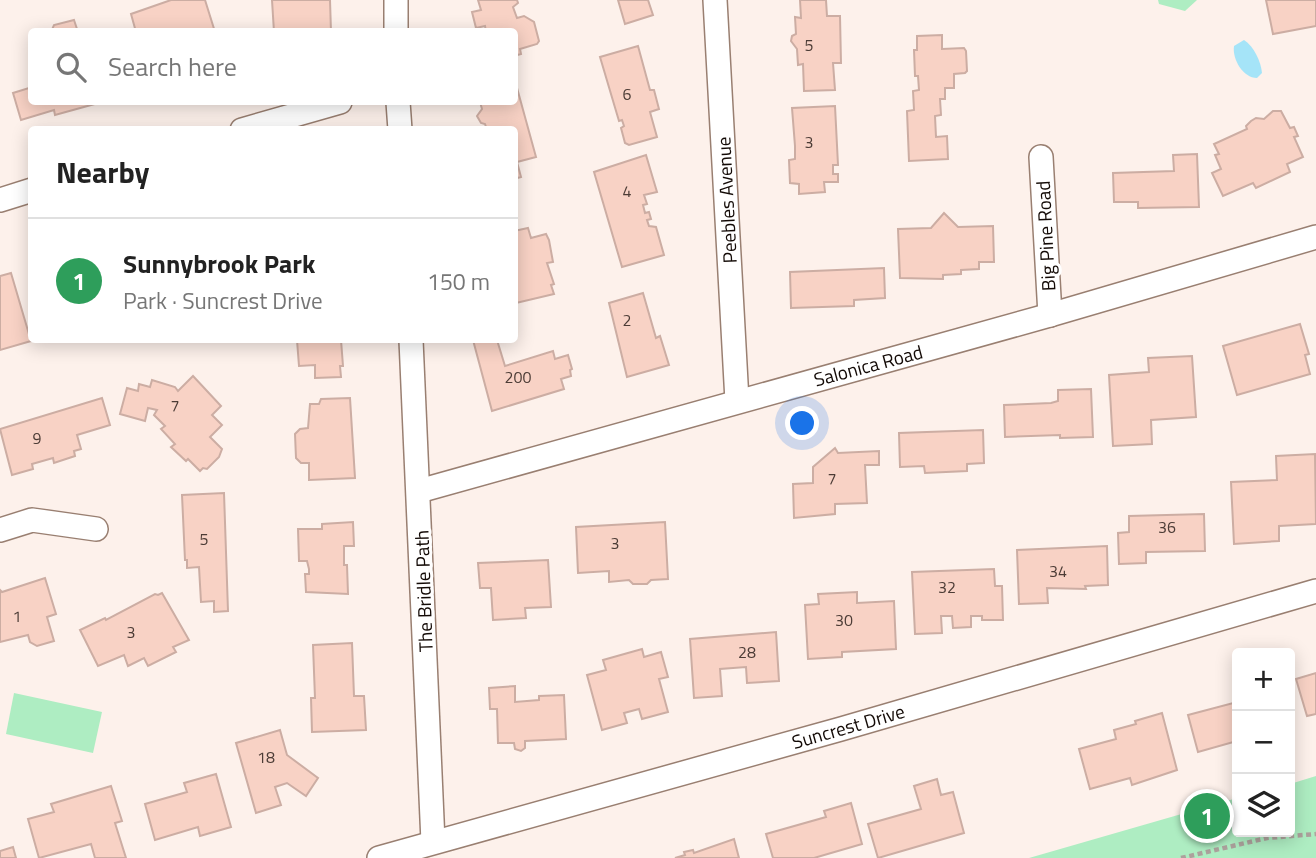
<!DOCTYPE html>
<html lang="en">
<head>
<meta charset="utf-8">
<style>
	:root { --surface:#fff; --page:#f6f6f6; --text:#222; --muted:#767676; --line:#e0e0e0; --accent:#c35d2d }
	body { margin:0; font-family:"Titillium Web",sans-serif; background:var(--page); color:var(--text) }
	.controls { position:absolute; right:21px; bottom:21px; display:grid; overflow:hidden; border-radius:7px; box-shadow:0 4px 18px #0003 }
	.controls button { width:63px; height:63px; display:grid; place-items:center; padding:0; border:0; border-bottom:2px solid var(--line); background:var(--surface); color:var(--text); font:35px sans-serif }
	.you { position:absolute; left:803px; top:424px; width:24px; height:24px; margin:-18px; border:5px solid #fff; border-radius:50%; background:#1a73e8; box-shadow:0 0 0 10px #1a73e833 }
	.badge { display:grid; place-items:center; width:46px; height:46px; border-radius:50%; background:var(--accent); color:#fff; font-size:23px; font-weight:700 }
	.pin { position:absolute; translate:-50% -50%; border:4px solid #fff; box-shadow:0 2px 7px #0006 }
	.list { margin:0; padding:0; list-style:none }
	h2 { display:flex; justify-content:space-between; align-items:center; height:91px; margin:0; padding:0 28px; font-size:30px }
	h2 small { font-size:23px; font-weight:400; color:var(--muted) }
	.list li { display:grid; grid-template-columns:46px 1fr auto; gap:21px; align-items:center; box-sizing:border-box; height:126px; padding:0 28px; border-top:2px solid var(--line) }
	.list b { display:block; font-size:26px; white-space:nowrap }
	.list p { margin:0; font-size:23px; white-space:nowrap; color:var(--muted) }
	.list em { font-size:23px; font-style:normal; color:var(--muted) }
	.icon { flex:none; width:38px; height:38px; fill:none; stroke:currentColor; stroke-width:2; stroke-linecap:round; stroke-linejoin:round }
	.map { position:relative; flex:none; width:1316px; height:858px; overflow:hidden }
	.search { position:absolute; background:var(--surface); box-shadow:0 4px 18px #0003; left:28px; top:28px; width:490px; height:77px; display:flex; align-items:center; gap:18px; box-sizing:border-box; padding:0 24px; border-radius:7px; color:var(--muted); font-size:26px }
	.panel { position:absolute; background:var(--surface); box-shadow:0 4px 18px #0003; left:28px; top:126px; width:490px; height:217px; border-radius:7px }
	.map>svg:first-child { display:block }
	.green { fill:#aeedc2 }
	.water { fill:#a5e4f8 }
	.building { fill:#f8d2c5; stroke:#ccada3; stroke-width:2 }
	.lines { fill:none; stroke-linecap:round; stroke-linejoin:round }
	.minor-casing { stroke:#997f71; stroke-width:26 }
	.path { stroke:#aca19c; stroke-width:4.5; stroke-dasharray:5 3.5; stroke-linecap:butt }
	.minor { stroke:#fff; stroke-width:23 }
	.labels { text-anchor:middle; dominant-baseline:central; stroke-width:6; stroke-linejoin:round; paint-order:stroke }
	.number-label { font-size:16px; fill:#4c3c36 }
	.street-label { font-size:19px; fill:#130a06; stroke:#fff }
</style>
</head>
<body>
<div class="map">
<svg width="1316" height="858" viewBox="0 0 1316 858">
	<rect width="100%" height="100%" fill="#fdf1eb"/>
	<g class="green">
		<polygon points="1158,0 1197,0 1185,11 1159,4"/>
		<polygon points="14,693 102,712 93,753 6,734"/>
		<polygon points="1316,776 1316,858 1029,858 1237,798 1237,832 1290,832 1290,784"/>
	</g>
	<path class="water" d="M1244,40c10,6 17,22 18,33l-5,5c-14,0 -25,-19 -23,-32z"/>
	<g class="building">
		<polygon points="171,0 205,0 215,32 136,32 131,14"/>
		<polygon points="272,0 330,0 331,32 274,32"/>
		<polygon points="478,0 517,0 518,3 513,7 517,18 524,16 534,22 539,41 537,44 520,49 521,54 514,56 514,32 486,32 485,26 476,28 472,12 481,10"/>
		<polygon points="618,0 648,0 653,15 625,24"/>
		<polygon points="800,0 826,0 827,16 840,16 841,63 833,63 835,90 804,91 803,64 798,65 797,49 791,41 792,36 796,34 795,17 801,18"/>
		<polygon points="1266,0 1316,0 1316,26 1273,34"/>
		<polygon points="74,20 78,32 51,32 54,25"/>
		<polygon points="942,35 942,49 964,48 966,51 967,71 965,73 954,74 954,88 945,88 945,99 940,99 941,115 935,116 936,137 947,136 948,159 909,161 907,111 914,110 913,91 919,90 918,76 915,76 914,50 917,50 917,36"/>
		<polygon points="638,46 650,90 654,90 659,109 650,112 657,137 629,145 625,143 621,128 624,126 622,120 619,121 600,57"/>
		<polygon points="514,77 536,157 517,162 521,177 514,179 514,130 487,130 485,124 481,123 477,116 482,109 480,102 514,102"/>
		<polygon points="32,87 32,102 102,102 55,115 54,110 21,120 13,93"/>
		<polygon points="835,106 838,165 833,165 833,174 838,174 838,182 824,182 825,192 799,194 799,184 790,183 789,160 795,159 795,146 792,108"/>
		<polygon points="1273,111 1281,111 1290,128 1294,127 1298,136 1294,137 1303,157 1287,164 1290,172 1256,188 1253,183 1223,196 1212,173 1221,169 1215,155 1219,154 1214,144 1247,129 1246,126 1251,121 1256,118 1264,119"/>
		<polygon points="1197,154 1199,207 1138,208 1138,202 1114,202 1113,173 1174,171 1173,155"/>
		<polygon points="646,155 657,192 644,195 647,204 643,205 645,213 649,212 651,219 647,220 649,226 656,227 664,255 622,267 594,172"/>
		<polygon points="944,213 958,227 993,226 994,262 979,262 979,269 961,270 961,274 943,275 943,279 900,278 898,229 931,228"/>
		<polygon points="528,228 531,238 546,234 549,240 553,262 547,263 554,284 551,285 554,294 516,303 514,231"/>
		<polygon points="884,268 885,298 854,300 854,306 791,308 790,272"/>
		<polygon points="11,273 31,341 0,350 0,276"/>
		<polygon points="643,293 656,338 660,336 669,365 627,377 609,303"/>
		<polygon points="1300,324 1309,354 1305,355 1310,374 1237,395 1223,346"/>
		<polygon points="297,340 341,340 343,366 340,366 341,377 315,378 315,365 299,366"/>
		<polygon points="473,340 497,340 505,366 553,351 555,359 568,355 572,369 570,370 571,376 561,379 564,389 492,411"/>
		<polygon points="1192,356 1196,417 1151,420 1152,444 1113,446 1109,375 1149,372 1148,358"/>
		<polygon points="193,376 221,406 212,415 222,425 210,437 222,449 219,457 207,469 203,468 200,471 188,459 186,461 171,447 175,444 161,429 165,426 154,415 157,410 148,408 145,421 120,414 127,388 138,391 139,384 150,387 152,380 175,387 178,391"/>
		<polygon points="1091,389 1093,437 1060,438 1060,435 1005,437 1004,405 1051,403 1058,401 1058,390"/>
		<polygon points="102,398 110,425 77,435 81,449 74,451 75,456 54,463 53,458 32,464 33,469 12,475 0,429"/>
		<polygon points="350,398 355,478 309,480 309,463 301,463 296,458 295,434 300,429 308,428 310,404 319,404 321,399"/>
		<polygon points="983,430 984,463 967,464 967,471 925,473 924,466 900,467 899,433"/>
		<polygon points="835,448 838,453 879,451 879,465 865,465 867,503 835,504 835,514 794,518 793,484 813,483 813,467"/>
		<polygon points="1315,454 1316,524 1279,526 1279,541 1234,544 1231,482 1277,480 1276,456"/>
		<polygon points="224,493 228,611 214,612 214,601 201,602 199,567 187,568 187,560 185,560 182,495"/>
		<polygon points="1204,514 1205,551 1146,552 1146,563 1119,564 1118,533 1129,532 1129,516"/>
		<polygon points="353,522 354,546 344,546 344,565 347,565 348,594 306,592 305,574 309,574 309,569 307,561 299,561 298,529 322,529 322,524"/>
		<polygon points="665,522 668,579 651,580 647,584 633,584 629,580 609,582 609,571 578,573 576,527"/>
		<polygon points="1107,546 1108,585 1085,586 1086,589 1047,588 1048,603 1019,604 1017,550"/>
		<polygon points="548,560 551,607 525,608 526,618 493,620 491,588 480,588 478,563"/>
		<polygon points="994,569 995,586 1002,586 1003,620 982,620 982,616 971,616 971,627 953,628 952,616 941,616 942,633 915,634 912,572"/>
		<polygon points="45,578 56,614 47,617 54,641 37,646 30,642 28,635 0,642 0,590 2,592"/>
		<polygon points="857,592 857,603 894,601 896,649 842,652 842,657 808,659 805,605 819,604 818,594"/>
		<polygon points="162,593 189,640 173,647 176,652 148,666 144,658 128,666 124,655 98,666 80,630 105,618 106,620 155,594 158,595"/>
		<polygon points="776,632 779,681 747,683 746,667 720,669 722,696 694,698 690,639"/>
		<polygon points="352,643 354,696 364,696 366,730 312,732 311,698 315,698 313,645"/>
		<polygon points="642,649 644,657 661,652 668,677 659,679 668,712 642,719 639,709 624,713 627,723 602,730 587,675 606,670 603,660"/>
		<polygon points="1316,673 1316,714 1307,716 1296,679"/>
		<polygon points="515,686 515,702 539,700 539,696 564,695 566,739 525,741 525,748 521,751 515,749 514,743 498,743 497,709 490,709 489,688"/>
		<polygon points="1237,702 1237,741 1198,752 1188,715"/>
		<polygon points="1162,713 1177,770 1132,785 1130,778 1090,789 1079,749 1116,739 1114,730 1136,724 1135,721"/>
		<polygon points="280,730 287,755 318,778 306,796 287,783 275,787 281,805 256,813 236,743"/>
		<polygon points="216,774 231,827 200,836 198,827 155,840 145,804 187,792 184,783"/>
		<polygon points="937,779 941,795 953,792 964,833 878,858 868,824 921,809 914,786"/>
		<polygon points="111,786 122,821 115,823 126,858 95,858 91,844 39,858 28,819 54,812 51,804"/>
		<polygon points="851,803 862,844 814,858 773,858 766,834 826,817 824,811"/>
		<polygon points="734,839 739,858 675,858 685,855 684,852 693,850 694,853"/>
		<polygon points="13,847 16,858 0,858 0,851"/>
	</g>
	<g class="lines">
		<g class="minor-casing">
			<g id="minor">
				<polyline points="396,0 396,32"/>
				<polyline points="715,0 737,401"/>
				<polyline points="398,102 400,130"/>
				<polyline points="242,130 340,102"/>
				<polyline points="1041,157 1050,315"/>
				<polyline points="0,200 32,190"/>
				<polyline points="411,340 433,842"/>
				<polyline points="419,491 1050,315 1316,237"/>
				<polyline points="0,530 32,520 96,529"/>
				<polyline points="379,858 841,729 1316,591"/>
			</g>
		</g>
		<polyline class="path" points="1181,858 1267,838 1316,834"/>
		<use href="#minor" class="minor"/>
	</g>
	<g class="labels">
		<g class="number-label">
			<text x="809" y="45">5</text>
			<text x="627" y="94">6</text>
			<text x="809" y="142">3</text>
			<text x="627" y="191">4</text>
			<text x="627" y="320">2</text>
			<text x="518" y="377">200</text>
			<text x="175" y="405">7</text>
			<text x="37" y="438">9</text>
			<text x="832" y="478">7</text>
			<text x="1167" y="527">36</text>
			<text x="204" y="539">5</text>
			<text x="615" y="543">3</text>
			<text x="1058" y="571">34</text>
			<text x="947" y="587">32</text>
			<text x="17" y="616">1</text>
			<text x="844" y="620">30</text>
			<text x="131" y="632">3</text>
			<text x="747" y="652">28</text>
			<text x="266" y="757">18</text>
		</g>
		<g class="street-label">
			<text transform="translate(726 200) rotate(-93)">Peebles Avenue</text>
			<text transform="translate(1045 236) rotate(-93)">Big Pine Road</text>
			<text transform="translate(868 365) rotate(-15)">Salonica Road</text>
			<text transform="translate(423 591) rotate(-92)">The Bridle Path</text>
			<text transform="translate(848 726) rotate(-16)">Suncrest Drive</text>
		</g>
	</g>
</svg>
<div class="controls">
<button>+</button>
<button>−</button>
<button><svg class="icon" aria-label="layers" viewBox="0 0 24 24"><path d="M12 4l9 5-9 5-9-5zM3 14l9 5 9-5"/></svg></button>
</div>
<div class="you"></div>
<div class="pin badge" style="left:1207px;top:816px;background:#2e9e5b">1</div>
<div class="search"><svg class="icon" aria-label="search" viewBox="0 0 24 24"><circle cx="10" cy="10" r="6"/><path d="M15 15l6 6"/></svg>Search here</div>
<section class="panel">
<h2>Nearby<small></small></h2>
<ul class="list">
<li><span class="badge" style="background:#2e9e5b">1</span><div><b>Sunnybrook Park</b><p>Park · Suncrest Drive</p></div><em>150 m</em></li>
</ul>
</section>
</div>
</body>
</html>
